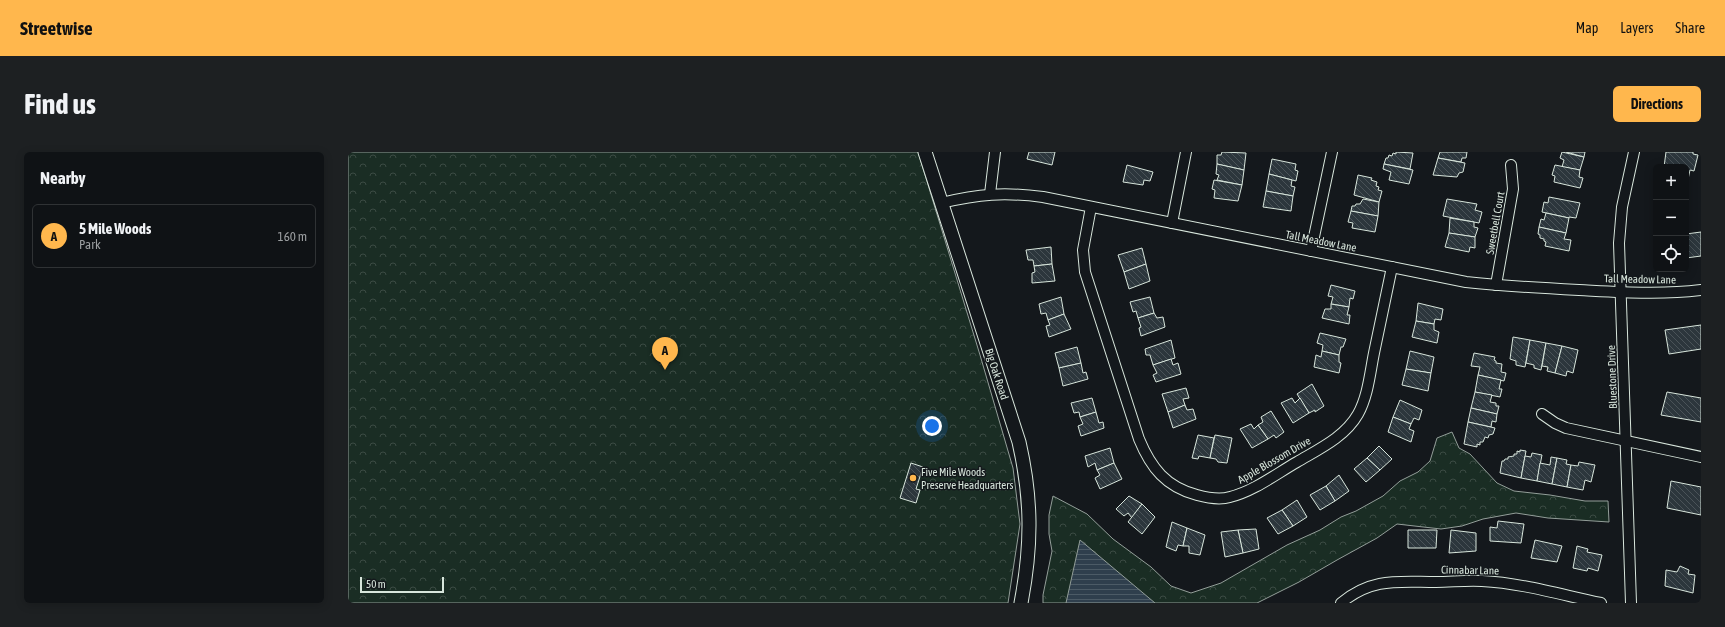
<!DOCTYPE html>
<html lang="en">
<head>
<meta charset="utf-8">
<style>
	:root { --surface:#0f1215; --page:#1d2022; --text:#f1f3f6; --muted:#9b9ea0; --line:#2f3234; --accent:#ffb74d }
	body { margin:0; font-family:"Asap Condensed",sans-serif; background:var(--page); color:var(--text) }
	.controls { position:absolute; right:12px; top:12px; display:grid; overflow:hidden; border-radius:6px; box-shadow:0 2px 10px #0003 }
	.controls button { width:36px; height:36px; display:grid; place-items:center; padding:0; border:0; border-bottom:1px solid var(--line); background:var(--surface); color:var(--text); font:20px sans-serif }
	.scale { position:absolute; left:12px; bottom:10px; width:84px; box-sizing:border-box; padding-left:4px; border:2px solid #d8e6dc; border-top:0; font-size:11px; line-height:14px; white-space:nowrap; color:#d8e6dc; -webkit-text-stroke:3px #14181c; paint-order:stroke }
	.you { position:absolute; left:584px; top:274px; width:14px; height:14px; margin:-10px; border:3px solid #fff; border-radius:50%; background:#1a73e8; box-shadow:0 0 0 6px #1a73e833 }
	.badge { display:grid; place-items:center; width:26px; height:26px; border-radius:50%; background:var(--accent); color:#111; font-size:13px; font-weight:700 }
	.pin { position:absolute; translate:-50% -33px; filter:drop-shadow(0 1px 2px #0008) }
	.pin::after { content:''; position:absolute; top:21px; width:14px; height:12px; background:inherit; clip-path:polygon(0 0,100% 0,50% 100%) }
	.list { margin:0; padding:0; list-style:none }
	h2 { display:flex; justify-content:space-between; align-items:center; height:52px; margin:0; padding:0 16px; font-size:17px }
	h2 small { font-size:13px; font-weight:400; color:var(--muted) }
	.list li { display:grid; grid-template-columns:26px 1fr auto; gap:12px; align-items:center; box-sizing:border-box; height:64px; margin:0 8px 8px; padding:0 8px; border:1px solid var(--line); border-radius:6px }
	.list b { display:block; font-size:15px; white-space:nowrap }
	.list p { margin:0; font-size:13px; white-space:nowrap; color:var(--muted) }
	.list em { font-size:13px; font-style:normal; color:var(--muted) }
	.icon { flex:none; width:22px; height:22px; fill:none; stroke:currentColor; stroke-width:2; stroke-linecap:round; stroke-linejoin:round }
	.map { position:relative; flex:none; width:1353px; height:451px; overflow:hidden; border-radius:6px }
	header { display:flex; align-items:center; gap:24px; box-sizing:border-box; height:56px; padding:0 20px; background:var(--accent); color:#111 }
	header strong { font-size:19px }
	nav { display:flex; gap:22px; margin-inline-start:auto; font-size:14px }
	.intro { display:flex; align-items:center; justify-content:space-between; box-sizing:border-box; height:96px; padding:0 24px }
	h1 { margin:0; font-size:28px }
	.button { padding:10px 18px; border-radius:6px; background:var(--accent); color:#111; font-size:14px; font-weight:700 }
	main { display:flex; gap:24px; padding:0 24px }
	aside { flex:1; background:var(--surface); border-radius:6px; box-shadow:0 2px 10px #0003 }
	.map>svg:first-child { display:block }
	.forest { fill:url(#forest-crowns); stroke:#939e99 }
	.water { fill:url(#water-rules); stroke:#939e99 }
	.building { fill:url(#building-back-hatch); stroke:#d8e6dc }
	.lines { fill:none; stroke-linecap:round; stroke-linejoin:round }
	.minor-casing { stroke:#d8e6dc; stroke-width:12 }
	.tertiary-casing { stroke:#d8e6dc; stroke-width:15 }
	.minor { stroke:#14181c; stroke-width:10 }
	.tertiary { stroke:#14181c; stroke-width:13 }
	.poi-dot { fill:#ffb74d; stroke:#14181c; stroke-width:1.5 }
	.labels { text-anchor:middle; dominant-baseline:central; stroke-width:3; stroke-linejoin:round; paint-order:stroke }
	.street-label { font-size:11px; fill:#d8e6dc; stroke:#14181c }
	.poi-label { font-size:11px; fill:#d8e6dc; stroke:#14181c; text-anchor:start }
</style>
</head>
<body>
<header>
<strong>Streetwise</strong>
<nav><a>Map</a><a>Layers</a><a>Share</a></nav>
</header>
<div class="intro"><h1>Find us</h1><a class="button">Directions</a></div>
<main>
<aside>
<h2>Nearby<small></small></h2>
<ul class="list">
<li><span class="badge">A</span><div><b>5 Mile Woods</b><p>Park</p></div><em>160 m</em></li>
</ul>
</aside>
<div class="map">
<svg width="1353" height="451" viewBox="0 0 1353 451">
	<defs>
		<pattern id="forest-crowns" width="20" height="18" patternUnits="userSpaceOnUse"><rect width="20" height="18" fill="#1a2d24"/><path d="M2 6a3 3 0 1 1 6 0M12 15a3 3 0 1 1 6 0" fill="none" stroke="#3b4b43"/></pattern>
		<pattern id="water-rules" width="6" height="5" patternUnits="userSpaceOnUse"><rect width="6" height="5" fill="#2f3f4d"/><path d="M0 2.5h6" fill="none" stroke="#4c5b66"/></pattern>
		<pattern id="building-back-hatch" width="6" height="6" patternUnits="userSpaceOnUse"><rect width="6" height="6" fill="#2c363c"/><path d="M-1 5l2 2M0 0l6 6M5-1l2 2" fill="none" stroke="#4a5358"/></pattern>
	</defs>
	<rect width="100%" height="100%" fill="#14181c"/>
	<g class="forest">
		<polygon points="0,0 570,0 632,203 665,316 672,372 660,451 0,451"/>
		<polygon points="1104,280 1111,296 1122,302 1149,331 1166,339 1202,343 1237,349 1260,349 1261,370 1200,366 1168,361 1135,367 1114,374 1093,377 1049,372 1029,386 989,408 951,430 909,451 695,451 695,443 704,399 701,382 701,363 705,344 739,362 765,387 803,415 823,434 843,441 873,431 939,393 972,378 993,365 1008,359 1035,344 1052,329 1070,320 1082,309 1089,286"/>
	</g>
	<polygon class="water" points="732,388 807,451 718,451"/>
	<g class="building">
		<polygon points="681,0 707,0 704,13 679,7"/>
		<polygon points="874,0 898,1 896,18 869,12 869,3 873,3"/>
		<polygon points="1048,0 1065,1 1062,17 1036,12 1038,6 1040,6 1041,3 1044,4 1045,1 1048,2"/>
		<polygon points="1092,0 1119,0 1118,6 1114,6 1113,10 1090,6"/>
		<polygon points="1214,0 1236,5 1232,18 1214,15 1216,8 1212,6"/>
		<polygon points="1218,0 1237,0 1236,5"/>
		<polygon points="1318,0 1345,0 1345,2 1350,3 1346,19 1342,18 1338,37 1338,15 1316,15"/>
		<polygon points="1090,6 1117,11 1115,20 1111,21 1109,25 1085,23"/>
		<polygon points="924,7 948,12 947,18 950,19 948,29 921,22"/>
		<polygon points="869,12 896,18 894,33 869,28 871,23 868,22"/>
		<polygon points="1036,12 1065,18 1061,32 1041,28 1043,20 1035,17"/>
		<polygon points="779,13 805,20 802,29 796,28 795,33 775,30"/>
		<polygon points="1207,13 1232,18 1231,25 1235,26 1232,36 1206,30 1207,24 1204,23"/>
		<polygon points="921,22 944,28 943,34 947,35 945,44 918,39"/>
		<polygon points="1010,23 1024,26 1023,28 1029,30 1028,34 1031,35 1030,38 1034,39 1031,50 1006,43"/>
		<polygon points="866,28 894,33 890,49 866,46 867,38 864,37"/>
		<polygon points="918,39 945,44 943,59 915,55"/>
		<polygon points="1201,45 1232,51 1228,66 1221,65 1221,66 1194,60 1196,50 1200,51"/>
		<polygon points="1015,47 1031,50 1030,64 1003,59 1004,54 1007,54 1008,52 1012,52"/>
		<polygon points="1099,47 1129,52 1127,58 1134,60 1131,71 1095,64"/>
		<polygon points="1003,59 1030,64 1027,80 1004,76 1005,71 1000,70"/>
		<polygon points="1198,61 1221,66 1218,81 1191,75 1193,67 1196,68"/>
		<polygon points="1102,66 1126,70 1126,75 1130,76 1127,85 1101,81"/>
		<polygon points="1191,75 1218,81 1216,87 1223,88 1221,99 1197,94 1198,90 1196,89 1196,87 1192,86 1192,83 1190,82"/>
		<polygon points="1353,80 1353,104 1338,106 1338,82"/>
		<polygon points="1101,81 1127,85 1127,96 1122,95 1121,100 1097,95"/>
		<polygon points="703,95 704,112 686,114 685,108 680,108 678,98"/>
		<polygon points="794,96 798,112 776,120 770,103"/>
		<polygon points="704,112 707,129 684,131 684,121 687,120 686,114"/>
		<polygon points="798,112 802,129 781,137 776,120"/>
		<polygon points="983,133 1007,139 1005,147 1002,146 1001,155 983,152 985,145 980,144"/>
		<polygon points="713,145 716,162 700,168 698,161 693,162 691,152"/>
		<polygon points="802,145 806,161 790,166 788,159 785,160 782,150"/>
		<polygon points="1070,151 1095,157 1093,168 1087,167 1086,172 1068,169"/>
		<polygon points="983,152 1001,155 999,163 1002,163 1001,172 974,166 977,157 983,157"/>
		<polygon points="806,161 809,166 815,165 817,175 793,184 791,176 793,175 790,166"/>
		<polygon points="716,162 723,177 701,185 698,174 702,173 700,168"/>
		<polygon points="1068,169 1086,172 1086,178 1091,180 1089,191 1064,185"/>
		<polygon points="1353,173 1353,197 1321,202 1317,178"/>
		<polygon points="972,181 998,187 995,195 993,195 991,203 974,199 975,193 969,191"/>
		<polygon points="1165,185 1182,188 1177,215 1168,213 1168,209 1162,207"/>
		<polygon points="823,188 827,206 805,213 802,203 798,203 797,197"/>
		<polygon points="1182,188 1198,191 1193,218 1186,216 1186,213 1178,211"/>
		<polygon points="1198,191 1214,194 1207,221 1199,219 1200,215 1194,214"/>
		<polygon points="1214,194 1230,198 1225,221 1219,219 1218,224 1207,221"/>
		<polygon points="729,195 733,211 711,216 707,201"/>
		<polygon points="974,199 991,203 991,210 993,211 991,221 966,215 968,203 973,205"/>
		<polygon points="1062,199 1086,205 1083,221 1058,217"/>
		<polygon points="1126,201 1147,205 1146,208 1148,209 1148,211 1154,212 1153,220 1158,221 1156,229 1130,223 1132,215 1123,214"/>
		<polygon points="823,207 825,213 830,211 833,222 808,230 805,223 809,221 805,213"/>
		<polygon points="733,211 735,221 738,220 740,227 715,234 711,216"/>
		<polygon points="1058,217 1083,221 1080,239 1054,233"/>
		<polygon points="1130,223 1153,228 1151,237 1154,237 1152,245 1127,240"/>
		<polygon points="964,232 976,254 967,260 967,258 961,261 949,242"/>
		<polygon points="838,236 841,246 835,247 837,253 820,260 814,242"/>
		<polygon points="1127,240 1144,243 1142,250 1148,251 1148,254 1151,254 1149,262 1123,256"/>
		<polygon points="1319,240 1353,246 1353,270 1313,263"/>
		<polygon points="744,246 748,260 732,265 731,260 726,261 723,251"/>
		<polygon points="944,246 947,251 952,246 961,261 945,271 933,251"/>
		<polygon points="1052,248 1074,258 1071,268 1066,266 1063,272 1045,265"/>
		<polygon points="837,253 839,258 845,257 848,267 825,276 820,260"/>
		<polygon points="1123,256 1149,262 1148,270 1144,269 1143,275 1120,270"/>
		<polygon points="923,259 936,280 928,286 926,283 920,287 910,273 915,270 913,265"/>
		<polygon points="748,260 751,271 755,270 756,276 733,284 730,274 735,272 732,265"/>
		<polygon points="1045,265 1063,272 1061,277 1066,279 1063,290 1040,280"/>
		<polygon points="1120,270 1147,276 1145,282 1141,283 1140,286 1137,285 1135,290 1132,290 1132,293 1129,292 1129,295 1116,292"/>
		<polygon points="903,272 906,277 910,273 920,287 904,296 892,277"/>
		<polygon points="850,283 866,286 862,306 851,304 850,307 844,306"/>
		<polygon points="867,283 884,286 879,311 870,310 868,307 862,306"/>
		<polygon points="1031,294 1044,307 1032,318 1019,306"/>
		<polygon points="762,296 766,311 749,318 747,311 740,315 737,304"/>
		<polygon points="1172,298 1178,299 1173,326 1152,321 1154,309 1156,309 1157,307 1160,307 1160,305 1166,304 1166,302 1169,302 1169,299 1172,300"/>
		<polygon points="1184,301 1194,303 1189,329 1173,326 1177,304 1183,305"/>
		<polygon points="1203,305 1209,306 1204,332 1189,329 1192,311 1202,313"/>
		<polygon points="1019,306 1032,318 1018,330 1006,317"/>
		<polygon points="1209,306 1219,308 1218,312 1223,313 1219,335 1204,332"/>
		<polygon points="1231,310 1247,313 1243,330 1237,328 1235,338 1219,335 1223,313 1230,314"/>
		<polygon points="563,311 575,315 568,337 572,338 568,351 552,346"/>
		<polygon points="766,311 774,327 752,337 747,326 752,323 749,318"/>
		<polygon points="991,323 1001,339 987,349 978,334"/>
		<polygon points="1323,329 1353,335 1353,363 1319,356"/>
		<polygon points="978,334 987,349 972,358 962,343"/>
		<polygon points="781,344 794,352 784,366 780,361 776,364 768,357"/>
		<polygon points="949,348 959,365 945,374 934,358"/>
		<polygon points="794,352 807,365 794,382 780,370"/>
		<polygon points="934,358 945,374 930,382 919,366"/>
		<polygon points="1150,369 1176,372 1173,391 1142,389 1142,375 1149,376"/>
		<polygon points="824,370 839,376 835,394 830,393 828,399 818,395"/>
		<polygon points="839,376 857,383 852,403 841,401 841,394 835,394"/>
		<polygon points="908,377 911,397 895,401 890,378"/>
		<polygon points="890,378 895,401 877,405 873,380"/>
		<polygon points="1060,378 1089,378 1088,396 1060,396"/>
		<polygon points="1103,378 1128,381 1128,399 1101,401"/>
		<polygon points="1187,388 1214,394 1209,410 1183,406"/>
		<polygon points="1229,394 1240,397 1239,400 1254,403 1250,419 1240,416 1239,419 1225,416"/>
		<polygon points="1332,414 1341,418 1340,422 1347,423 1345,441 1317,434 1318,418 1329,420"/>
	</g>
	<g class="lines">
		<g class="minor-casing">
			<g id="minor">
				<polyline points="642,42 647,0"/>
				<path d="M593,51c38,-9 63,-11 102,-6l423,85c37,4 75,6 113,8 40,2 81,5 122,0"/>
				<path d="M743,55l-8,43 2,22 54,167c12,29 27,48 58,56 11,3 23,5 33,2 24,-6 46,-23 67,-35 22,-13 48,-25 61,-48 10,-18 12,-41 16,-61 6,-29 12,-58 18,-86"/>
				<polyline points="824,71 838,0"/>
				<polyline points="963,99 984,0"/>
				<polyline points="1148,133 1165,37 1163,13"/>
				<polyline points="1194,262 1207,271 1218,276 1353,305"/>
				<path d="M993,451c31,-26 58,-21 95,-21 15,0 30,-2 46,-1 40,2 80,14 119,22"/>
				<polyline points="1283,451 1271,91 1274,55 1286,0"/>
			</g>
		</g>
		<g class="tertiary-casing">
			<path id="tertiary" d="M577,0l94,290c13,57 13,103 2,161"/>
		</g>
		<use href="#minor" class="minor"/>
		<use href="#tertiary" class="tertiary"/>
	</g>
	<circle class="poi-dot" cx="565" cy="326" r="4"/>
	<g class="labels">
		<g class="street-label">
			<text transform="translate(1147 71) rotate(-80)">Sweetbell Court</text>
			<text transform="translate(973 89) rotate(11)">Tall Meadow Lane</text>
			<text transform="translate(1292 127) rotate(1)">Tall Meadow Lane</text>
			<text transform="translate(649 222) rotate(72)">Big Oak Road</text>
			<text transform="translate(1264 225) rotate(-92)">Bluestone Drive</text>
			<text transform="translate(926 308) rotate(-30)">Apple Blossom Drive</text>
			<text transform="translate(1122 418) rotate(1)">Cinnabar Lane</text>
		</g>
		<g class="poi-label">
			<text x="573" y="320">Five Mile Woods<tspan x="573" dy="13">Preserve Headquarters</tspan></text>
		</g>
	</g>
</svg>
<div class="controls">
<button>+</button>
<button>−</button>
<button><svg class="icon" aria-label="locate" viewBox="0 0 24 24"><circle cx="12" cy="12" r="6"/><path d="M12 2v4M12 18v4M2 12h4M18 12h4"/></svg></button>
</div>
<div class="scale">50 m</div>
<div class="you"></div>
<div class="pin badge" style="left:317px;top:218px">A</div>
</div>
</main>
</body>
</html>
